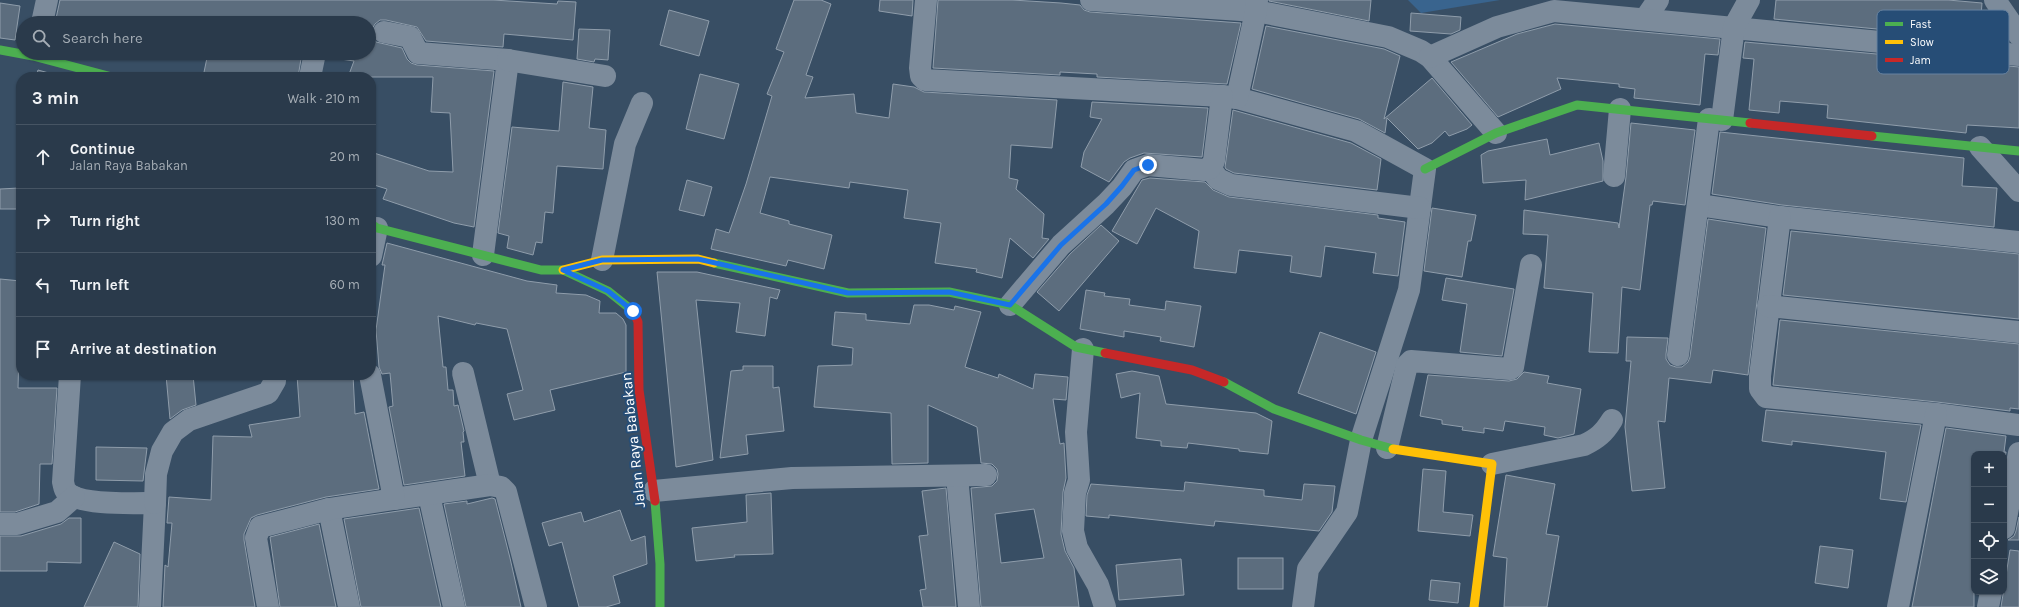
<!DOCTYPE html>
<html lang="en">
<head>
<meta charset="utf-8">
<style>
	:root { --surface:#2a3a4b; --page:#364555; --text:#f1f3f6; --muted:#a5adb5; --line:#465463 }
	body { margin:0; font-family:Karla,sans-serif; background:var(--page); color:var(--text) }
	.controls { position:absolute; right:12px; bottom:12px; display:grid; overflow:hidden; border-radius:8px; box-shadow:0 1px 3px #0004 }
	.controls button { width:36px; height:36px; display:grid; place-items:center; padding:0; border:0; border-bottom:1px solid var(--line); background:var(--surface); color:var(--text); font:20px sans-serif }
	.stop { position:absolute; width:12px; height:12px; margin:-9px; border:3px solid #1a73e8; border-radius:50%; background:#fff }
	.stop.end { background:#1a73e8; border-color:#fff; box-shadow:0 1px 4px #0008 }
	.list { margin:0; padding:0; list-style:none }
	h2 { display:flex; justify-content:space-between; align-items:center; height:52px; margin:0; padding:0 16px; font-size:17px }
	h2 small { font-size:13px; font-weight:400; color:var(--muted) }
	.list li { display:grid; grid-template-columns:26px 1fr auto; gap:12px; align-items:center; box-sizing:border-box; height:64px; padding:0 16px; border-top:1px solid var(--line) }
	.list b { display:block; font-size:15px; white-space:nowrap }
	.list p { margin:0; font-size:13px; white-space:nowrap; color:var(--muted) }
	.list em { font-size:13px; font-style:normal; color:var(--muted) }
	.icon { flex:none; width:22px; height:22px; fill:none; stroke:currentColor; stroke-width:2; stroke-linecap:round; stroke-linejoin:round }
	.map { position:relative; flex:none; width:2019px; height:607px; overflow:hidden }
	.search { position:absolute; background:var(--surface); box-shadow:0 1px 3px #0004; left:16px; top:16px; width:360px; height:44px; display:flex; align-items:center; gap:10px; box-sizing:border-box; padding:0 14px; border-radius:22px; color:var(--muted); font-size:15px }
	.panel { position:absolute; background:var(--surface); box-shadow:0 1px 3px #0004; left:16px; top:72px; width:360px; height:308px; border-radius:16px }
	.map>svg:first-child { display:block }
	.green { fill:#39648e }
	.building { fill:#5c6d7e; stroke:#8f9dab; fill-rule:evenodd }
	.lines { fill:none; stroke-linecap:round; stroke-linejoin:round }
	.street { stroke:#7c8b9b; stroke-width:22 }
	.fast { stroke:#4caf50; stroke-width:9 }
	.slow { stroke:#ffc107; stroke-width:9 }
	.jam { stroke:#c62828; stroke-width:9 }
	.route { stroke:#1a73e8; stroke-width:5 }
	.labels { text-anchor:middle; dominant-baseline:central; stroke-width:4; stroke-linejoin:round; paint-order:stroke }
	.street-label { font-size:15px; fill:#fff; stroke:#264d76 }
	.key { fill:#264d76; stroke:#67829f; stroke-width:1 }
	.key-label { font-size:11px; fill:#fff }
</style>
</head>
<body>
<div class="map">
<svg width="2019" height="607" viewBox="0 0 2019 607">
	<rect width="100%" height="100%" fill="#384e64"/>
	<polygon class="green" points="1408,0 1500,0 1421,13"/>
	<g class="building">
		<polygon points="60,0 493,0 557,4 558,1 576,2 573,40 504,34 503,47 426,41 417,27 386,20 380,20 375,24 372,29 372,36 376,42 402,48 407,59 411,63 417,65 494,71 474,227 454,223 383,199 387,189 371,184 371,152 429,171 453,172 450,113 431,112 433,77 348,77 354,61 327,57 327,53 369,53 369,23 55,23"/>
		<polygon points="794,0 821,0 831,4 806,75 813,77 805,98 854,94 856,113 889,118 893,84 914,87 924,92 1057,100 1052,148 1011,145 1009,178 1018,180 1016,189 1044,214 1042,238 1049,239 1033,258 1010,238 1002,278 976,272 977,269 935,263 941,223 904,218 908,190 850,182 849,188 770,177 760,213 789,221 789,224 832,235 824,269 788,260 786,266 711,249 716,229 729,233 746,184 772,96 767,94 784,52 776,49"/>
		<polygon points="880,0 913,0 912,16 879,11"/>
		<polygon points="938,0 1012,0 1061,3 1080,5 1084,10 1090,12 1241,23 1227,84 1097,77 1097,74 1060,72 1060,75 933,68"/>
		<polygon points="1269,0 1371,0 1369,21 1269,1"/>
		<polygon points="1776,0 1948,0 1982,3 1981,17 1992,18 2001,31 2000,41 1774,19"/>
		<polygon points="0,3 20,6 15,40 0,38"/>
		<polygon points="669,10 709,21 699,56 660,45"/>
		<polygon points="1411,13 1461,17 1460,30 1451,34 1410,31"/>
		<polygon points="1555,24 1720,39 1718,55 1705,54 1700,105 1634,98 1635,89 1619,87 1619,84 1557,78 1561,89 1498,117 1451,62 1517,34"/>
		<polygon points="1266,26 1384,49 1400,56 1384,119 1432,78 1472,125 1467,129 1449,136 1445,131 1432,143 1418,149 1387,118 1385,133 1359,119 1252,89"/>
		<polygon points="579,29 610,30 608,60 595,59 594,62 577,59"/>
		<polygon points="1745,42 2019,67 2019,128 1967,125 1966,133 1827,118 1828,105 1780,101 1779,113 1749,110 1754,59 1743,58"/>
		<polygon points="208,53 302,53 298,77 203,77"/>
		<polygon points="38,70 63,77 36,77"/>
		<polygon points="700,74 739,84 724,139 686,129"/>
		<polygon points="563,82 593,87 589,128 606,130 603,169 557,166 553,213 545,212 542,243 536,242 533,255 507,248 509,236 498,233 512,127 559,131"/>
		<polygon points="1092,102 1208,108 1202,157 1144,153 1130,158 1124,162 1109,182 1081,167 1084,152 1102,119 1090,117"/>
		<polygon points="1233,110 1351,143 1381,159 1377,190 1234,173 1226,169 1225,167"/>
		<polygon points="1631,123 1695,130 1685,205 1653,201 1652,205 1650,205 1640,290 1622,287 1618,353 1589,352 1593,293 1544,288 1548,235 1523,234 1524,210 1618,223 1619,228 1626,177"/>
		<polygon points="1720,132 1964,158 1962,186 1997,188 1994,227 1782,205 1712,194"/>
		<polygon points="1547,139 1550,155 1599,143 1603,161 1603,181 1525,200 1526,180 1483,183 1481,155 1488,151"/>
		<polygon points="1150,178 1205,182 1213,190 1229,197 1378,215 1378,218 1405,222 1398,276 1373,273 1376,253 1325,246 1321,277 1290,272 1292,256 1239,250 1236,273 1194,268 1199,231 1156,208 1137,244 1112,231 1142,180"/>
		<polygon points="687,180 712,187 704,216 679,210"/>
		<polygon points="19,188 20,209 0,209 0,189"/>
		<polygon points="1432,208 1476,215 1471,241 1468,241 1462,277 1424,271"/>
		<polygon points="1708,219 1766,228 1748,375 1713,370 1711,383 1669,378 1665,422 1658,421 1665,488 1632,491 1625,427 1631,361 1626,361 1627,337 1668,338 1666,354 1666,359 1670,365 1676,367 1682,367 1688,362 1690,357"/>
		<polygon points="1101,225 1119,241 1059,311 1037,292 1070,254"/>
		<polygon points="1791,231 2019,254 2019,319 1783,295"/>
		<polygon points="387,243 527,281 557,285 556,293 586,295 600,301 599,313 616,313 623,319 626,325 626,372 550,390 555,410 514,420 507,394 523,390 507,329 476,323 475,325 438,316 443,367 446,367 448,390 453,390 454,406 458,405 464,431 463,432 464,442 461,442 465,476 404,485 389,407 393,406 390,373 382,374 379,367 376,330 385,265 382,265"/>
		<polygon points="657,272 697,272 780,290 777,299 770,297 765,336 736,332 740,303 696,300 713,460 676,467"/>
		<polygon points="1446,278 1514,289 1502,356 1460,352 1467,304 1442,300"/>
		<polygon points="0,279 21,281 18,388 57,388 52,464 40,464 39,504 15,512 0,512"/>
		<polygon points="1086,290 1105,293 1104,296 1130,299 1129,305 1165,310 1166,301 1201,306 1194,347 1160,341 1161,337 1124,331 1124,337 1080,329"/>
		<path d="M914,305h15l25,5 1,-4 26,6 -16,55 33,11 1,-4 34,15 2,-15 33,3 -2,23 -13,-1 7,45 4,-1 2,35 -3,14 -2,42 4,17 9,17 5,39h-98l-10,-119 21,-2 5,-5 1,-7 -1,-5 -5,-5 -11,-1 -4,-36 -49,-22v58l-36,1 -1,-51 -77,-6 4,-41 34,-1 1,-17 -21,-3 3,-33 31,2v6l44,4zM1034,509l10,49 -43,5 -6,-49z"/>
		<polygon points="1780,320 2019,344 2019,409 2010,408 2010,411 1937,402 1773,385"/>
		<polygon points="1320,332 1376,352 1356,414 1298,393"/>
		<polygon points="743,366 773,366 773,388 779,387 784,431 746,435 748,454 720,458 731,371 743,370"/>
		<polygon points="1132,371 1159,376 1166,404 1256,413 1272,421 1268,454 1239,451 1239,449 1188,443 1187,448 1161,446 1161,441 1136,438 1140,393 1121,398 1116,374"/>
		<polygon points="1524,372 1549,376 1547,383 1581,389 1574,434 1558,438 1544,435 1545,427 1505,421 1503,431 1484,428 1484,433 1462,430 1463,427 1442,424 1442,420 1420,416 1428,375 1509,381 1517,379"/>
		<polygon points="166,375 193,375 196,405 182,410 170,419"/>
		<polygon points="297,375 353,375 355,414 364,412 379,489 326,497 257,515 251,518 244,534 244,540 255,607 163,607 165,565 168,567 172,523 167,523 169,497 211,500 213,436 252,437 249,425 300,417"/>
		<polygon points="1766,410 1921,425 1906,502 1880,499 1886,452 1792,441 1792,445 1762,441"/>
		<polygon points="1946,428 2006,436 2004,452 2006,452 2004,464 2004,454 1974,454 1974,607 1912,607"/>
		<polygon points="96,447 147,448 143,481 96,480"/>
		<polygon points="1423,469 1446,471 1443,512 1473,515 1470,536 1418,531"/>
		<polygon points="1506,475 1555,484 1546,534 1559,536 1547,607 1504,607 1507,558 1493,556"/>
		<polygon points="1185,482 1264,490 1264,496 1302,500 1304,484 1335,486 1332,512 1319,531 1215,521 1214,526 1109,515 1109,518 1086,516 1087,495 1091,484 1184,491"/>
		<polygon points="946,488 956,607 923,607 920,590 926,589 919,536 928,535 922,491"/>
		<polygon points="771,493 773,554 734,555 735,557 696,561 692,528 747,522 746,495"/>
		<polygon points="492,498 495,499 510,558 521,607 466,607 444,504 467,501 467,504"/>
		<polygon points="419,508 441,607 361,607 344,519"/>
		<polygon points="620,510 631,541 645,536 647,564 613,576 620,603 606,607 579,607 562,542 549,546 542,523 581,512 584,522"/>
		<polygon points="2019,517 2019,540 2008,540 2014,536 2016,531"/>
		<polygon points="69,518 81,518 81,563 47,562 47,571 0,571 0,536 21,536 61,524"/>
		<polygon points="319,524 336,607 280,607 270,537"/>
		<polygon points="114,542 140,554 138,607 84,607"/>
		<polygon points="1820,546 1853,550 1848,588 1815,583"/>
		<polygon points="2010,550 2019,551 2019,607 2001,607"/>
		<rect x="1238" y="558" width="45" height="31"/>
		<polygon points="1181,559 1184,595 1119,600 1116,565"/>
		<polygon points="1431,580 1460,583 1458,603 1429,600"/>
	</g>
	<g class="lines">
		<g class="street">
			<polyline points="926,0 920,68 921,76 925,80 1222,96 1237,98 1356,131 1425,169 1409,290 1361,440 1347,512 1308,569 1303,607"/>
			<polyline points="1091,0 1256,11 1388,37 1421,51 1430,57 1496,133"/>
			<polyline points="1995,0 2019,35"/>
			<polyline points="1645,19 1658,0"/>
			<polyline points="42,23 47,0"/>
			<polyline points="384,32 410,37 418,53 508,60 483,255"/>
			<polyline points="1430,57 1497,27 1554,11 2019,55"/>
			<polyline points="508,60 605,76"/>
			<polyline points="310,77 315,53"/>
			<polyline points="1237,98 1256,11 1257,0"/>
			<polyline points="1722,120 1734,27 1749,0"/>
			<polyline points="1980,147 2019,191"/>
			<polyline points="1210,168 1218,179 1231,185 1420,208"/>
			<polyline points="1614,176 1620,109"/>
			<polyline points="1699,205 1780,217 2019,242"/>
			<polyline points="1780,217 1760,376 1760,389 1766,397 1936,414 2019,425"/>
			<polyline points="371,256 377,228"/>
			<polyline points="602,260 625,144 642,103"/>
			<polyline points="1010,305 1061,245 1106,204 1122,187 1134,170 1148,165 1204,170 1210,168 1214,161 1222,96"/>
			<polyline points="1768,306 2019,332"/>
			<polyline points="1083,349 1076,432 1079,480 1075,493 1073,531 1077,548 1098,585 1105,607"/>
			<polyline points="1678,355 1709,119"/>
			<polyline points="463,373 490,485"/>
			<path d="M70,375l-7,107c1,3 1,7 3,9 12,15 70,12 89,12l-5,104"/>
			<polyline points="1387,448 1407,365 1411,361 1510,369 1513,367 1531,265"/>
			<path d="M1492,464l92,-19c13,-6 20,-12 28,-25"/>
			<polyline points="957,476 969,607"/>
			<polyline points="654,491 792,478 986,475"/>
			<polyline points="429,495 454,607"/>
			<polyline points="394,499 490,485 501,487 506,492 536,607"/>
			<polyline points="155,503 156,474 162,451 173,432 189,420 268,393 275,381 275,375"/>
			<polyline points="329,509 349,607"/>
			<polyline points="0,524 17,524 57,512 74,497"/>
			<polyline points="2004,528 2019,453"/>
			<polyline points="268,607 256,538 260,527 329,509 394,499 370,375"/>
			<polyline points="1898,607 1936,414"/>
			<polyline points="1988,607 1991,592"/>
		</g>
		<g class="fast">
			<polyline points="0,50 33,56 112,77"/>
			<polyline points="1872,136 2019,151"/>
			<polyline points="1425,169 1496,133 1577,105 1750,123"/>
			<polyline points="371,224 377,228 541,270 563,270 608,291 633,311 635,315"/>
			<polyline points="714,263 848,293 949,292 1010,305 1076,347 1105,353"/>
			<polyline points="1224,382 1274,409 1361,440 1393,449"/>
			<polyline points="655,501 660,564 660,607"/>
		</g>
		<g class="slow">
			<polyline points="563,270 602,260 698,259 714,263"/>
			<polyline points="1393,449 1492,464 1474,607"/>
		</g>
		<g class="jam">
			<polyline points="1750,123 1872,136"/>
			<polyline points="635,315 638,322 639,390 655,501"/>
			<polyline points="1105,353 1192,370 1224,382"/>
		</g>
	</g>
	<g class="lines">
		<polyline class="route" points="633,311 608,291 563,270 602,260 698,259 848,293 949,292 1010,305 1061,245 1106,204 1122,186 1134,170 1148,165"/>
	</g>
	<g class="labels">
		<g class="street-label">
			<text transform="translate(633 440) rotate(-96)">Jalan Raya Babakan</text>
		</g>
	</g>
	<rect x="1877" y="10" width="132" height="64" rx="6" class="key"/>
	<rect x="1885" y="22" width="18" height="4" fill="#4caf50"/>
	<rect x="1885" y="40" width="18" height="4" fill="#ffc107"/>
	<rect x="1885" y="58" width="18" height="4" fill="#c62828"/>
	<g class="key-label">
		<text x="1910" y="28">Fast</text>
		<text x="1910" y="46">Slow</text>
		<text x="1910" y="64">Jam</text>
	</g>
</svg>
<div class="controls">
<button>+</button>
<button>−</button>
<button><svg class="icon" aria-label="locate" viewBox="0 0 24 24"><circle cx="12" cy="12" r="6"/><path d="M12 2v4M12 18v4M2 12h4M18 12h4"/></svg></button>
<button><svg class="icon" aria-label="layers" viewBox="0 0 24 24"><path d="M12 4l9 5-9 5-9-5zM3 14l9 5 9-5"/></svg></button>
</div>
<div class="stop" style="left:633px;top:311px"></div>
<div class="stop end" style="left:1148px;top:165px"></div>
<div class="search"><svg class="icon" aria-label="search" viewBox="0 0 24 24"><circle cx="10" cy="10" r="6"/><path d="M15 15l6 6"/></svg>Search here</div>
<section class="panel">
<h2>3 min<small>Walk · 210 m</small></h2>
<ul class="list">
<li><svg class="icon" aria-label="ahead" viewBox="0 0 24 24"><path d="M12 20V5M6 11l6-6 6 6"/></svg><div><b>Continue</b><p>Jalan Raya Babakan</p></div><em>20 m</em></li>
<li><svg class="icon" aria-label="right" viewBox="0 0 24 24"><path d="M7 20v-9h11M14 6l5 5-5 5"/></svg><div><b>Turn right</b></div><em>130 m</em></li>
<li><svg class="icon" aria-label="left" viewBox="0 0 24 24"><path d="M17 20v-9H6M10 6l-5 5 5 5"/></svg><div><b>Turn left</b></div><em>60 m</em></li>
<li><svg class="icon" aria-label="arrive" viewBox="0 0 24 24"><path d="M6 21V4h12l-3 4 3 4H6"/></svg><div><b>Arrive at destination</b></div></li>
</ul>
</section>
</div>
</body>
</html>
